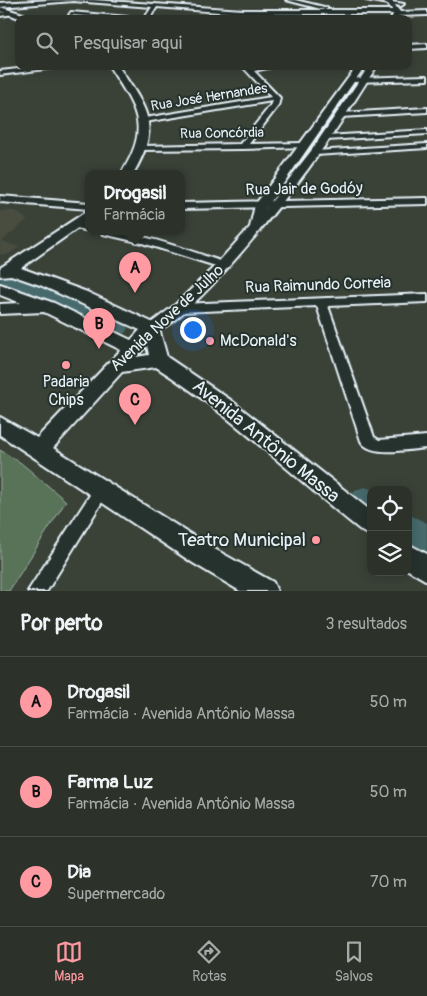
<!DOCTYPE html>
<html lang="pt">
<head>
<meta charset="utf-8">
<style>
	:root { --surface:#2c322a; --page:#343a32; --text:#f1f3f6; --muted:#a6aaa8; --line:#484d47; --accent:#ff9aa2 }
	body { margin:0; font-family:Pangolin,sans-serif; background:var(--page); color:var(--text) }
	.controls { position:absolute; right:15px; bottom:15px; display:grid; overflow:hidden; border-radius:10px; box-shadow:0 2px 12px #0003 }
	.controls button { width:45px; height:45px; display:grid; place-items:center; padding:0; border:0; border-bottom:1px solid var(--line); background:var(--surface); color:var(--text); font:25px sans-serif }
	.you { position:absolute; left:192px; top:329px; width:18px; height:18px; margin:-12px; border:4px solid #fff; border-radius:50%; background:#1a73e8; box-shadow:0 0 0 8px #1a73e833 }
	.badge { display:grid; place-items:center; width:32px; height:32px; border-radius:50%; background:var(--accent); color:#111; font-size:16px; font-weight:700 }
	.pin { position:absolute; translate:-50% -41px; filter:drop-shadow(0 1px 2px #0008) }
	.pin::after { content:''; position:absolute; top:26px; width:18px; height:15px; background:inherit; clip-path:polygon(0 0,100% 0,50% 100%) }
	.popup { position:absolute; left:85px; top:170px; width:100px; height:65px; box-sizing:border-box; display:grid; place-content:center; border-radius:10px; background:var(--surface); filter:drop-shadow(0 1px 4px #0005); font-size:16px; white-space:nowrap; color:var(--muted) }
	.popup b { font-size:19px; color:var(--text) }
	.popup::after { content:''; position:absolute; left:50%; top:100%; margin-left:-10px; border:10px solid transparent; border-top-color:var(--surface) }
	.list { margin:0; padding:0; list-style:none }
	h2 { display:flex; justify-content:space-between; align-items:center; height:65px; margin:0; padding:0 20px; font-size:21px }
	h2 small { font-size:16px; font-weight:400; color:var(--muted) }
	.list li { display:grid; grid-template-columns:32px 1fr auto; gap:15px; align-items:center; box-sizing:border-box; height:90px; padding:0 20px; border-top:1px solid var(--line) }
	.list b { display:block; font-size:19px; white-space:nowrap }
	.list p { margin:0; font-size:16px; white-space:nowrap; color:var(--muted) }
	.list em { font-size:16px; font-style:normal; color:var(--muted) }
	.icon { flex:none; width:28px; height:28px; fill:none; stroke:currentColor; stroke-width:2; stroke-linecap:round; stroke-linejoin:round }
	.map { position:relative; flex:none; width:427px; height:591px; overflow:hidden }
	.search { position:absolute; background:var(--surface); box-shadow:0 2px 12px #0003; left:15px; right:15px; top:15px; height:55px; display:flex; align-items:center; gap:12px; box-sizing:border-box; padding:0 18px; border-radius:10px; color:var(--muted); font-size:19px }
	.sheet { height:335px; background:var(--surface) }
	nav { display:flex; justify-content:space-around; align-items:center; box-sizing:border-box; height:70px; border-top:1px solid var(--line); background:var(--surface); font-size:14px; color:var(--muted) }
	nav a { display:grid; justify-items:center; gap:2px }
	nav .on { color:var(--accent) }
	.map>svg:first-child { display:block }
	.built { fill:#484d40 }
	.green { fill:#597359; stroke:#a0b2a8 }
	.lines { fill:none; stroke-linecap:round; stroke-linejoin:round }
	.river { fill:#476b6c; fill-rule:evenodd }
	.minor-casing { stroke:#e8f1f8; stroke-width:4 }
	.tertiary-casing { stroke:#e8f1f8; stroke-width:4 }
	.secondary-casing { stroke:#e8f1f8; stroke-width:4 }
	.minor { fill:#26332d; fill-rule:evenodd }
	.tertiary { fill:#26332d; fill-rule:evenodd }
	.secondary { fill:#26332d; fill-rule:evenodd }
	.poi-dot { fill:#ff9aa2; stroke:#26332d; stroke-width:2 }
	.labels { text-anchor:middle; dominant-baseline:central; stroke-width:4; stroke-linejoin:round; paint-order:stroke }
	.far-street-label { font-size:14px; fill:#e8f1f8; stroke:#26332d }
	.street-label { font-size:16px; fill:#e8f1f8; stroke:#26332d }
	.poi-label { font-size:16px; fill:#e8f1f8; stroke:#26332d; text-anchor:start }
	.near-street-label { font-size:19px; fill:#e8f1f8; stroke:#26332d }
	.near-poi-label { font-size:19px; fill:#e8f1f8; stroke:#26332d; text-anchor:end }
</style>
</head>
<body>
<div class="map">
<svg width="427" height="591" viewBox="0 0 427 591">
	<rect width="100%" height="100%" fill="#3a4238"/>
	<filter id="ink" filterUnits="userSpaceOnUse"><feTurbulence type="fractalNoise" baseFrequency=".02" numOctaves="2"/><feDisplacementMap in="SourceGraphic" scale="10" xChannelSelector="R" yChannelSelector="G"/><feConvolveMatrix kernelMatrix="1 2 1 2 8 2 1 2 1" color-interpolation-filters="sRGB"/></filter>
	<g filter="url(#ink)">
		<polygon class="built" points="0,211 16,211 27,220 2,241 19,247 9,254 0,254"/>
		<g class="green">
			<polygon points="6,278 63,298 122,328 114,332 56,302 0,282"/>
			<polygon points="0,450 21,463 66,501 9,591 0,591"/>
		</g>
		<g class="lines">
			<g class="river">
				<polygon points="5,275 49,289 125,323 128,328 125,333 117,335 109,333 35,297 0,286 0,276"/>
				<polygon points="365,487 373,490 371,490 371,514 355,508 351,499 355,490"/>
				<polygon points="408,514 427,523 427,552 408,543"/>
			</g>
			<g class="minor-casing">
				<g id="minor">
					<polygon points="51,0 94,0 243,10 397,10 400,12 397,14 243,14 157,7 149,19 144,19 152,7 73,1 0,7 0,3"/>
					<polygon points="286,0 295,0 328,8 325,10"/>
					<polygon points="366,0 380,0 404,4 401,6"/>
					<polygon points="0,12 14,14 0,16"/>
					<polygon points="71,12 128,17 130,19 69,15"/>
					<polygon points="427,44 427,48 408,49 408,45"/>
					<polygon points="45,66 68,66 0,75 0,71"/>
					<polygon points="242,66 250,68 277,66 254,71 280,98 278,106 249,144 304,143 307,143 307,147 242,149 138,150 137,148 141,146 240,144 270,106 272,101 145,122 141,120 145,118 271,97"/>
					<polygon points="427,76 427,80 352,82 349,80 352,78"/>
					<polygon points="427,108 427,112 341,117 337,115 341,113"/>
					<polygon points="427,130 427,134 326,140 322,138 326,136"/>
					<polygon points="427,144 427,148 315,155 311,153 315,151"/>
					<polygon points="0,196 89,203 89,209 0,202"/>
					<polygon points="427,198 427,204 181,209 181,203"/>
					<polygon points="75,222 89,225 89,231 72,227 70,225 72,223"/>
					<path d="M101,232c37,-2 89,20 126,31l1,2 -1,2h-8l-77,-24 -39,-9z"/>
					<path d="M427,294v8l-99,4 46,131 5,3 48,-4v12c-17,1 -57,10 -66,-7l-44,-135 -137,6 -6,-4 6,-4z"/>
					<polygon points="102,482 107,484 110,489 107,494 47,591 28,591 97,484"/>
				</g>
			</g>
			<g class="tertiary-casing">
				<g id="tertiary">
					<polygon points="385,0 391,0 400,12 427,11 427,15 399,16 397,19 391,19 394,12"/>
					<path d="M357,66h8l-100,144 46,-59 58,-85h8c-20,30 -38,61 -59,89 -20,29 -140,186 -171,177l-2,-3 2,-3 28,-21 38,-37 37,-41 5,-22z"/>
				</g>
			</g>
			<g class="secondary-casing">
				<g id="secondary">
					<polygon points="0,7 33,17 34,19 22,19 0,11"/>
					<path d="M109,66h9c29,43 44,59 15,108h-12c30,-48 16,-64 -12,-108z"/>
					<path d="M89,210v10l-68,48 66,24 71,33 9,32 65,44 139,110v24l-8,-3c-69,-54 -132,-118 -207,-165l-34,5 -69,76 158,99 62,35 4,9h-37l-47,-28 -193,-128v-18l37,21 84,-88 -77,-38 -44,2v-10l21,-1 -21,-8v-11l54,19 77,37 9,-10 -100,-45 -29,-10 -11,1v-8zM147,345l2,10 -13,2z"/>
					<polygon points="408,544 427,554 427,581 408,570"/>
				</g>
			</g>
			<use href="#minor" class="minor"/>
			<use href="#tertiary" class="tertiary"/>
			<use href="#secondary" class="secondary"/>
		</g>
	</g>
	<g class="poi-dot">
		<circle cx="210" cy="341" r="5"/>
		<circle cx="66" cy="365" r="5"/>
		<circle cx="316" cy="540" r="5"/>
	</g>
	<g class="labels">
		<g class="far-street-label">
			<text transform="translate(209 97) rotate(-9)">Rua José Hernandes</text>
			<text transform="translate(222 133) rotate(-1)">Rua Concórdia</text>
		</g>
		<g class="street-label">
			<text transform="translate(304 189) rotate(-1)">Rua Jair de Godóy</text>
			<text transform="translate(318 285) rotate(-2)">Rua Raimundo Correia</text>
			<text transform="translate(167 318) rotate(-43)">Avenida Nove de Julho</text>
		</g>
		<g class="poi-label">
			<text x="220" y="341">McDonald's</text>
			<text x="66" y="382" text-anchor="middle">Padaria<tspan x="66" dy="18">Chips</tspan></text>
		</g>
		<g class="near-street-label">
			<text transform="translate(266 441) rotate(39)">Avenida Antônio Massa</text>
		</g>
		<g class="near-poi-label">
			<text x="306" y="540">Teatro Municipal</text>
		</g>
	</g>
</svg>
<div class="controls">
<button><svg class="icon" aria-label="locate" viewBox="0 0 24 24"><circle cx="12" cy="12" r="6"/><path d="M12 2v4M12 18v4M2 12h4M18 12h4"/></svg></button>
<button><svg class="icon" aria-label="layers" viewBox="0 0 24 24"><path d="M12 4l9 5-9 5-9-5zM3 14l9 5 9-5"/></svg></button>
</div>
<div class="you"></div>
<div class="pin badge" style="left:135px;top:293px">A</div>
<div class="popup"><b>Drogasil</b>Farmácia</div>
<div class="pin badge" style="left:99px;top:349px">B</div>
<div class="pin badge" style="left:135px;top:425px">C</div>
<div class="search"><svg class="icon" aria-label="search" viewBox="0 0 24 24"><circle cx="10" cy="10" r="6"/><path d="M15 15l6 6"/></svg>Pesquisar aqui</div>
</div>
<section class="sheet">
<h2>Por perto<small>3 resultados</small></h2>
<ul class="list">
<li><span class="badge">A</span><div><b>Drogasil</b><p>Farmácia · Avenida Antônio Massa</p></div><em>50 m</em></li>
<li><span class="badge">B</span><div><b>Farma Luz</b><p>Farmácia · Avenida Antônio Massa</p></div><em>50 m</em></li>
<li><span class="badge">C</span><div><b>Dia</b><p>Supermercado</p></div><em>70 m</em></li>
</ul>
</section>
<nav>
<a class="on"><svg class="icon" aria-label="map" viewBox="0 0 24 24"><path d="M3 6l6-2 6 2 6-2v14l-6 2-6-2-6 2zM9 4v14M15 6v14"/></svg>Mapa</a>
<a><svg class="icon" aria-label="directions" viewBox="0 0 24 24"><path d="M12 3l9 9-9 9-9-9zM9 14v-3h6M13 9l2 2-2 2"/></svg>Rotas</a>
<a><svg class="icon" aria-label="saved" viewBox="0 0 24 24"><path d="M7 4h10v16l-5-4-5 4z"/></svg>Salvos</a>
</nav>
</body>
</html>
